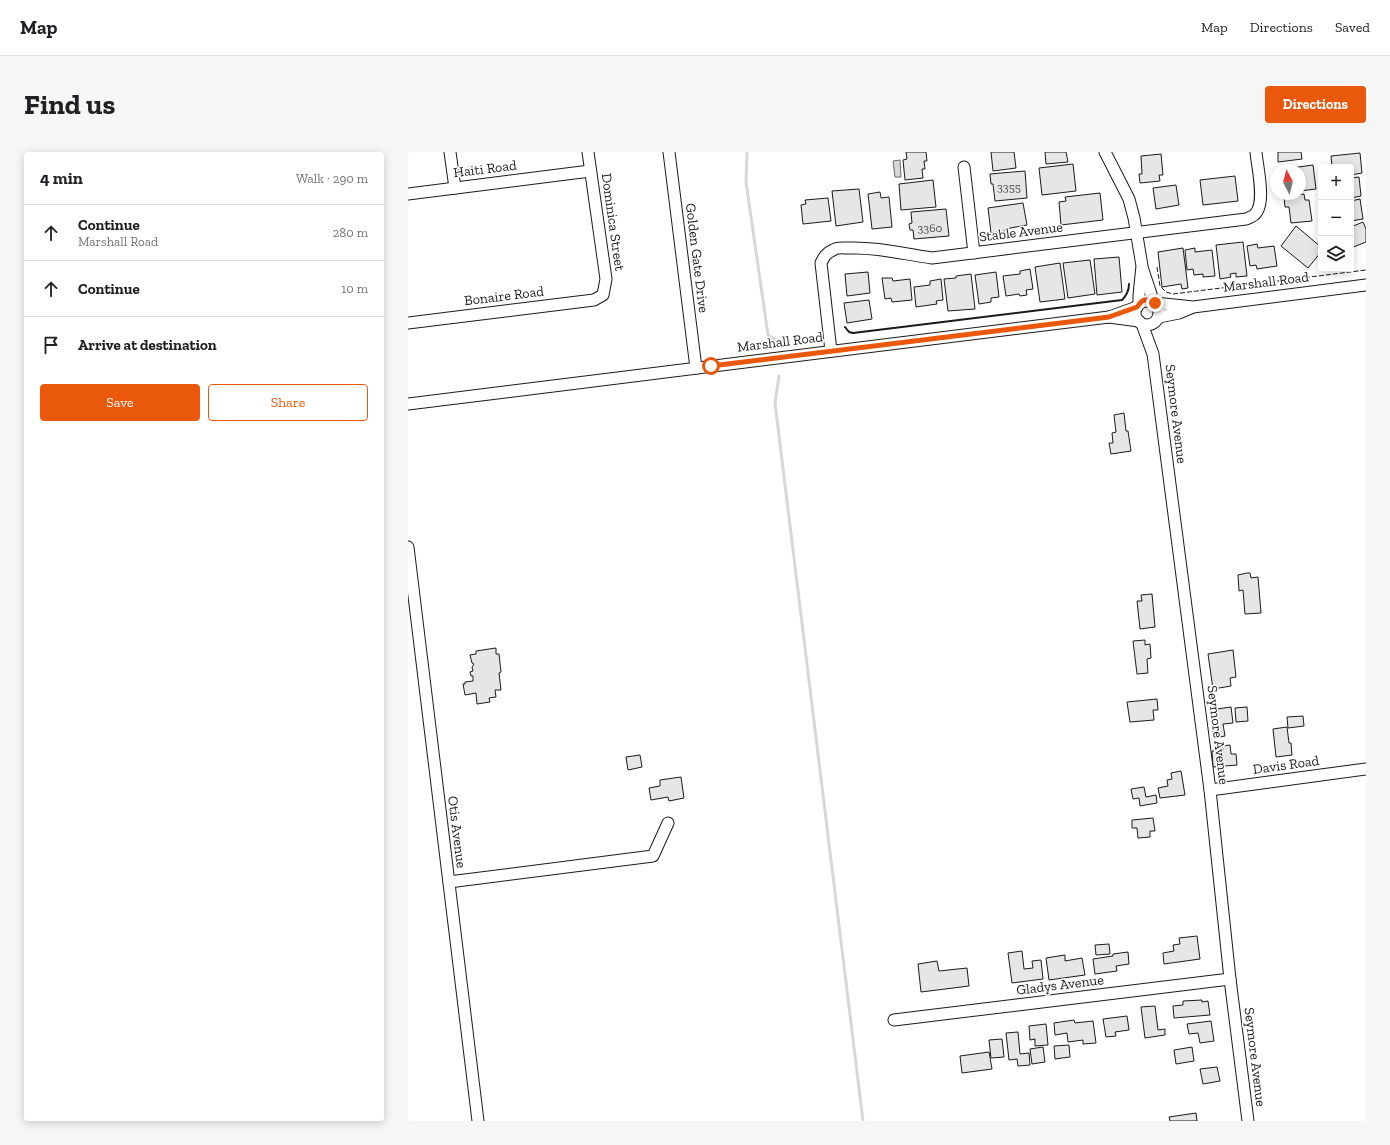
<!DOCTYPE html>
<html lang="en">
<head>
<meta charset="utf-8">
<style>
	:root { --surface:#fff; --page:#f6f6f6; --text:#202124; --muted:#757577; --line:#e0e0e0; --accent:#ea580c }
	body { margin:0; font-family:"Zilla Slab",serif; background:var(--page); color:var(--text) }
	.controls { position:absolute; right:12px; top:12px; display:grid; overflow:hidden; border-radius:4px; box-shadow:0 2px 10px #0003 }
	.controls button { width:36px; height:36px; display:grid; place-items:center; padding:0; border:0; border-bottom:1px solid var(--line); background:var(--surface); color:var(--text); font:20px sans-serif }
	.compass { position:absolute; left:862px; top:12px; width:36px; height:36px; border-radius:50%; background:var(--surface); box-shadow:0 2px 10px #0003; rotate:353deg }
	.stop { position:absolute; width:12px; height:12px; margin:-9px; border:3px solid #ea580c; border-radius:50%; background:#fff }
	.stop.end { background:#ea580c; border-color:#fff; box-shadow:0 1px 4px #0008 }
	.list { margin:0; padding:0; list-style:none }
	h2 { display:flex; justify-content:space-between; align-items:center; height:52px; margin:0; padding:0 16px; font-size:17px }
	h2 small { font-size:13px; font-weight:400; color:var(--muted) }
	.list li { display:grid; grid-template-columns:26px 1fr auto; gap:12px; align-items:center; box-sizing:border-box; height:56px; padding:0 16px; border-top:1px solid var(--line) }
	.list b { display:block; font-size:15px; white-space:nowrap }
	.list p { margin:0; font-size:13px; white-space:nowrap; color:var(--muted) }
	.list em { font-size:13px; font-style:normal; color:var(--muted) }
	.actions { display:flex; gap:8px; padding:12px 16px }
	.actions a { flex:1; padding:9px 0; border:1px solid var(--accent); border-radius:4px; text-align:center; font-size:14px; color:var(--accent) }
	.actions .main { background:var(--accent); color:#fff }
	.icon { flex:none; width:22px; height:22px; fill:none; stroke:currentColor; stroke-width:2; stroke-linecap:round; stroke-linejoin:round }
	.map { position:relative; flex:none; width:958px; height:969px; overflow:hidden; border-radius:4px }
	header { display:flex; align-items:center; gap:24px; box-sizing:border-box; height:56px; padding:0 20px; background:var(--surface); border-bottom:1px solid var(--line) }
	header strong { font-size:19px }
	nav { display:flex; gap:22px; margin-inline-start:auto; font-size:14px }
	.intro { display:flex; align-items:center; justify-content:space-between; box-sizing:border-box; height:96px; padding:0 24px }
	h1 { margin:0; font-size:28px }
	.button { padding:10px 18px; border-radius:4px; background:var(--accent); color:#fff; font-size:14px; font-weight:700 }
	main { display:flex; gap:24px; padding:0 24px }
	aside { flex:1; background:var(--surface); border-radius:4px; box-shadow:0 2px 10px #0003 }
	.map>svg:first-child { display:block }
	.water { fill:#d7d7d7; stroke:#6a6a6a }
	.lines { fill:none; stroke-linecap:round; stroke-linejoin:round }
	.stream { stroke:#d7d7d7; stroke-width:3 }
	.building { fill:#e6e6e6; stroke:#1a1a1a }
	.minor-casing { stroke:#1a1a1a; stroke-width:13 }
	.minor { stroke:#fff; stroke-width:11 }
	.fence { stroke:#1a1a1a; stroke-width:1; stroke-dasharray:5 2; stroke-linecap:butt }
	.wall { stroke:#1a1a1a; stroke-width:2 }
	.route { stroke:#ea580c; stroke-width:5 }
	.labels { text-anchor:middle; dominant-baseline:central; stroke-width:3; stroke-linejoin:round; paint-order:stroke }
	.number-label { font-size:12px; fill:#4d4d4d }
	.street-label { font-size:14px; fill:#1a1a1a; stroke:#fff }
</style>
</head>
<body>
<header>
<strong>Map</strong>
<nav><a>Map</a><a>Directions</a><a>Saved</a></nav>
</header>
<div class="intro"><h1>Find us</h1><a class="button">Directions</a></div>
<main>
<aside>
<h2>4 min<small>Walk · 290 m</small></h2>
<ul class="list">
<li><svg class="icon" aria-label="ahead" viewBox="0 0 24 24"><path d="M12 20V5M6 11l6-6 6 6"/></svg><div><b>Continue</b><p>Marshall Road</p></div><em>280 m</em></li>
<li><svg class="icon" aria-label="ahead" viewBox="0 0 24 24"><path d="M12 20V5M6 11l6-6 6 6"/></svg><div><b>Continue</b></div><em>10 m</em></li>
<li><svg class="icon" aria-label="arrive" viewBox="0 0 24 24"><path d="M6 21V4h12l-3 4 3 4H6"/></svg><div><b>Arrive at destination</b></div></li>
</ul>
<div class="actions"><a class="main">Save</a><a>Share</a></div>
</aside>
<div class="map">
<svg width="958" height="969" viewBox="0 0 958 969">
	<rect width="100%" height="100%" fill="#fff"/>
	<polygon class="water" points="492,8 493,25 487,25 485,9"/>
	<g class="lines">
		<g class="stream">
			<polyline points="339,0 338,30 360,183 367,188"/>
			<polyline points="371,224 367,251 455,969"/>
		</g>
	</g>
	<g class="building">
		<polygon points="498,0 518,0 519,9 516,9 517,17 514,17 515,26 497,28 495,8 499,7"/>
		<polygon points="583,0 606,0 608,16 585,19"/>
		<polygon points="637,0 658,0 660,10 638,12"/>
		<polygon points="870,0 893,0 894,7 870,10"/>
		<polygon points="952,1 954,21 943,23 943,15 924,15 923,4"/>
		<polygon points="753,2 755,23 751,23 752,29 732,31 731,22 734,22 733,4"/>
		<polygon points="665,12 668,39 634,43 631,16"/>
		<polygon points="905,13 908,37 892,39 892,18 869,18"/>
		<polygon points="617,19 619,46 587,49 585,32 583,32 582,22"/>
		<polygon points="827,24 830,49 795,53 792,28"/>
		<polygon points="951,25 953,44 943,46 943,26"/>
		<polygon points="525,28 528,55 493,58 491,32"/>
		<polygon points="768,33 771,53 748,57 745,36"/>
		<polygon points="451,37 455,70 428,74 424,39"/>
		<polygon points="472,40 473,46 481,45 484,75 464,77 460,42"/>
		<polygon points="692,41 695,68 653,73 651,50 658,49 657,45"/>
		<polygon points="896,42 897,48 901,48 904,69 883,71 881,55 877,55 876,44"/>
		<polygon points="420,46 423,69 395,72 393,53 398,52 397,48"/>
		<polygon points="952,47 955,67 943,69 943,49"/>
		<polygon points="615,51 619,73 597,77 597,79 583,81 580,56"/>
		<polygon points="538,57 541,84 506,87 505,78 502,78 501,72 504,71 503,60"/>
		<polygon points="955,70 958,77 958,90 943,96 943,75"/>
		<polygon points="888,74 913,95 913,100 900,116 873,94"/>
		<polygon points="835,90 839,124 828,125 828,121 822,122 823,125 812,127 808,93"/>
		<polygon points="849,92 850,96 866,94 869,114 849,117 848,113 842,114 839,94"/>
		<polygon points="775,96 780,136 774,137 773,132 754,135 750,100"/>
		<polygon points="787,96 787,100 804,98 807,124 795,125 795,122 786,123 785,117 779,118 777,98"/>
		<polygon points="711,105 714,140 689,143 686,107"/>
		<polygon points="682,108 687,142 660,146 655,111"/>
		<polygon points="652,111 657,147 632,150 627,115"/>
		<polygon points="622,117 625,137 618,138 619,143 612,144 611,142 598,144 595,124 612,122 612,119"/>
		<polygon points="460,120 462,141 439,144 437,122"/>
		<polygon points="588,120 591,145 583,146 583,150 571,152 567,123"/>
		<polygon points="563,122 567,157 540,159 536,127 548,126 548,124"/>
		<polygon points="474,126 484,126 485,129 502,127 504,148 484,150 483,146 477,147"/>
		<polygon points="533,127 535,148 528,149 529,152 508,155 506,135 522,133 522,129"/>
		<polygon points="461,148 464,167 439,171 436,151"/>
		<polygon points="716,261 718,279 720,279 723,299 703,302 701,291 705,291 704,281 708,280 706,263"/>
		<polygon points="839,421 842,421 843,426 850,425 853,461 837,462 835,438 831,439 830,423"/>
		<polygon points="744,442 747,475 732,477 729,449 734,449 733,443"/>
		<polygon points="737,488 737,493 742,492 743,506 739,507 740,521 729,522 725,489"/>
		<polygon points="88,496 88,502 91,502 93,520 91,521 93,538 87,538 88,545 81,546 82,550 69,552 68,541 57,543 55,532 57,532 57,530 65,529 65,524 63,524 62,520 65,519 64,515 66,512 64,511 62,503 68,502 68,499"/>
		<polygon points="825,498 828,525 822,526 823,534 805,537 800,502"/>
		<polygon points="749,547 750,558 745,558 746,568 722,570 719,550"/>
		<polygon points="823,555 825,571 815,572 817,584 806,586 802,558"/>
		<polygon points="839,555 840,569 828,570 827,556"/>
		<polygon points="895,564 896,574 880,576 879,565"/>
		<polygon points="879,575 881,591 883,591 884,603 868,605 865,577"/>
		<polygon points="822,593 823,602 828,602 829,613 805,615 804,599 815,598 814,594"/>
		<polygon points="232,603 234,615 220,618 218,605"/>
		<polygon points="773,619 777,643 752,646 750,636 760,634 759,628 764,627 763,621"/>
		<polygon points="273,625 276,646 261,649 260,645 243,648 241,636 252,634 252,628"/>
		<polygon points="736,635 738,645 748,643 749,651 732,654 731,646 725,647 723,637"/>
		<polygon points="745,666 747,679 742,679 742,685 730,686 729,676 724,676 724,668"/>
		<polygon points="789,784 792,807 756,812 755,801 766,799 765,793 772,792 771,786"/>
		<polygon points="701,792 702,802 688,803 687,793"/>
		<polygon points="614,799 616,817 625,816 624,809 633,808 635,827 604,831 600,801"/>
		<polygon points="720,800 721,812 708,814 709,819 687,822 685,807 705,804 705,802"/>
		<polygon points="657,803 657,809 674,806 677,823 641,828 638,806"/>
		<polygon points="529,809 531,819 559,816 561,834 513,840 510,812"/>
		<polygon points="794,848 794,850 800,849 802,863 766,866 765,854 775,853 775,849"/>
		<polygon points="747,854 750,878 757,877 757,883 737,886 733,855"/>
		<polygon points="719,864 721,878 707,880 708,884 698,885 695,867"/>
		<polygon points="666,868 667,871 685,869 688,891 675,892 675,888 660,890 659,881 647,883 646,871"/>
		<polygon points="803,869 806,889 792,891 790,881 781,882 779,872"/>
		<polygon points="638,872 640,893 627,894 627,887 622,888 621,874"/>
		<polygon points="610,880 612,902 621,901 622,913 610,914 609,907 601,908 598,881"/>
		<polygon points="594,887 596,905 583,906 581,888"/>
		<polygon points="661,893 662,905 647,907 646,894"/>
		<polygon points="635,895 637,910 624,912 622,897"/>
		<polygon points="784,895 786,909 768,912 766,898"/>
		<polygon points="581,900 584,917 554,921 552,904"/>
		<polygon points="809,915 812,929 795,932 792,917"/>
		<polygon points="788,961 789,969 762,969 761,965"/>
	</g>
	<g class="lines">
		<g class="minor-casing">
			<g id="minor">
				<polyline points="42,0 47,36"/>
				<polyline points="261,0 288,216"/>
				<polyline points="697,0 721,47 726,66 734,114 731,143 731,152"/>
				<polyline points="556,15 566,101"/>
				<polyline points="0,42 182,19"/>
				<polyline points="735,118 743,142 743,149"/>
				<circle cx="739" cy="161" r="12"/>
				<polyline points="747,151 785,155 958,133"/>
				<polyline points="701,165 731,169"/>
				<polyline points="751,165 771,161 783,156"/>
				<polyline points="0,171 186,148 195,143 198,127 180,0"/>
				<polyline points="734,172 745,202 802,638 822,827 840,969"/>
				<path d="M423,199l-10,-88c3,-6 5,-10 12,-13 4,-3 10,-2 15,-2 30,-1 55,6 84,10l314,-39c2,-1 6,-2 8,-4 13,-10 3,-49 2,-63"/>
				<polyline points="0,252 701,165 729,155"/>
				<polyline points="0,395 70,969"/>
				<polyline points="802,638 958,617"/>
				<polyline points="41,730 245,704 260,671"/>
				<polyline points="486,868 822,827"/>
			</g>
		</g>
		<use href="#minor" class="minor"/>
		<polyline class="fence" points="749,115 752,134 758,140 765,142 958,118"/>
		<path class="wall" d="M437,175l4,5 4,1 269,-33c5,-5 7,-9 7,-16"/>
	</g>
	<g class="lines">
		<polyline class="route" points="303,214 701,165 729,155 733,150 736,148 741,148 747,151"/>
	</g>
	<g class="labels">
		<g class="number-label">
			<text x="601" y="35">3355</text>
			<text x="522" y="76">3360</text>
		</g>
		<g class="street-label">
			<text transform="translate(77 17) rotate(-7)">Haiti Road</text>
			<text transform="translate(205 70) rotate(82)">Dominica Street</text>
			<text transform="translate(613 80) rotate(-7)">Stable Avenue</text>
			<text transform="translate(289 106) rotate(83)">Golden Gate Drive</text>
			<text transform="translate(858 130) rotate(-7)">Marshall Road</text>
			<text transform="translate(96 144) rotate(-7)">Bonaire Road</text>
			<text transform="translate(372 190) rotate(-7)">Marshall Road</text>
			<text transform="translate(768 262) rotate(83)">Seymore Avenue</text>
			<text transform="translate(810 583) rotate(83)">Seymore Avenue</text>
			<text transform="translate(878 613) rotate(-8)">Davis Road</text>
			<text transform="translate(49 680) rotate(83)">Otis Avenue</text>
			<text transform="translate(652 833) rotate(-7)">Gladys Avenue</text>
			<text transform="translate(847 905) rotate(83)">Seymore Avenue</text>
		</g>
	</g>
</svg>
<div class="controls">
<button>+</button>
<button>−</button>
<button><svg class="icon" aria-label="layers" viewBox="0 0 24 24"><path d="M12 4l9 5-9 5-9-5zM3 14l9 5 9-5"/></svg></button>
</div>
<svg class="compass" viewBox="-18 -18 36 36"><path d="M0-13l5 13h-10z" fill="#e53935"/><path d="M0 13l5-13h-10z" fill="#757577"/></svg>
<div class="stop" style="left:303px;top:214px"></div>
<div class="stop end" style="left:747px;top:151px"></div>
</div>
</main>
</body>
</html>
